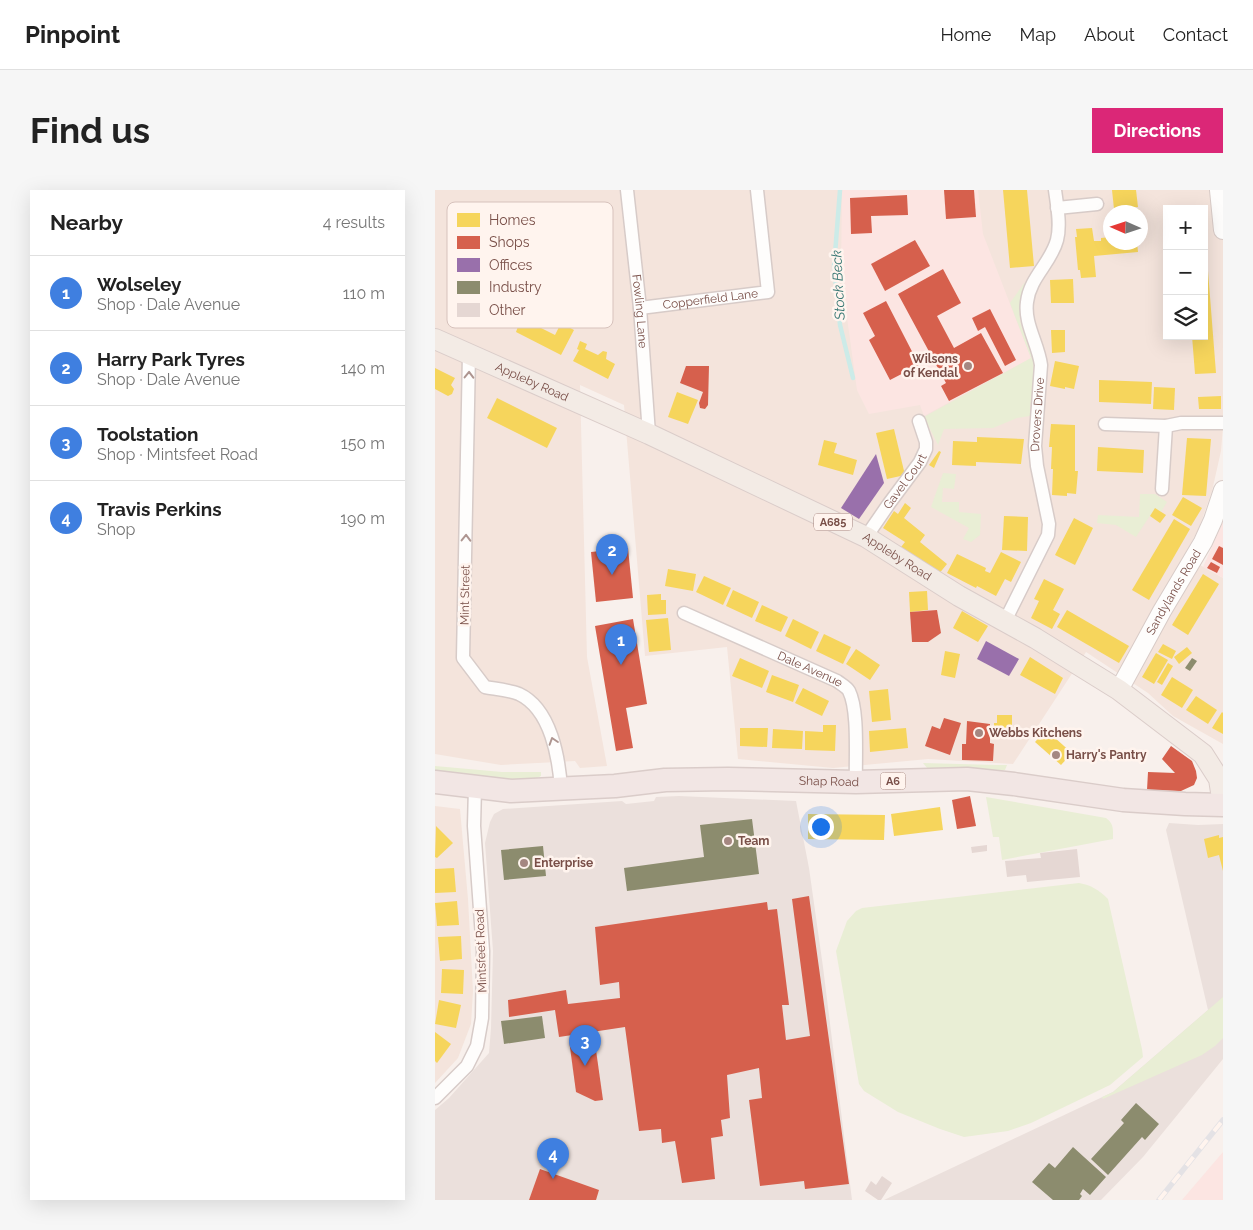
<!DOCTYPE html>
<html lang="en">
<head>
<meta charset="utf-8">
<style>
	:root { --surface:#fff; --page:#f6f6f6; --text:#222; --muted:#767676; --line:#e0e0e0; --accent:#db2777 }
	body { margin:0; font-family:Raleway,sans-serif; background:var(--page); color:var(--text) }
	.controls { position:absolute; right:15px; top:15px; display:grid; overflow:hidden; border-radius:0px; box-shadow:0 5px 20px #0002 }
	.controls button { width:45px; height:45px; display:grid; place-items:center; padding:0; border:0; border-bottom:1px solid var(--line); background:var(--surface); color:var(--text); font:25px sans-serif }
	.compass { position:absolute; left:668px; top:15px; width:45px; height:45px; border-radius:50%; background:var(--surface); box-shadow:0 5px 20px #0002; rotate:273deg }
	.you { position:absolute; left:385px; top:636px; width:18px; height:18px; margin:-12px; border:4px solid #fff; border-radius:50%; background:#1a73e8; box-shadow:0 0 0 8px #1a73e833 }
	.badge { display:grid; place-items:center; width:32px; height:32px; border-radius:50%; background:var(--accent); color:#fff; font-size:16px; font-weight:700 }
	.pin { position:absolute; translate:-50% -41px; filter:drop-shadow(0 1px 2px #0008) }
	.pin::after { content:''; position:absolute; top:26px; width:18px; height:15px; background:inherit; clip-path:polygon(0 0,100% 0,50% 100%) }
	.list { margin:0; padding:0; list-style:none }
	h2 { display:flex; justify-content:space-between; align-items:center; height:65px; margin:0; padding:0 20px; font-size:21px }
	h2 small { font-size:16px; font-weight:400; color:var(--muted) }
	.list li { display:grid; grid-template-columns:32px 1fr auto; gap:15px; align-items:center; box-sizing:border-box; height:75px; padding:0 20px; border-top:1px solid var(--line) }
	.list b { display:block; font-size:19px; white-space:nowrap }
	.list p { margin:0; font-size:16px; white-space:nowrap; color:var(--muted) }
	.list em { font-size:16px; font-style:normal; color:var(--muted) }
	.icon { flex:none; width:28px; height:28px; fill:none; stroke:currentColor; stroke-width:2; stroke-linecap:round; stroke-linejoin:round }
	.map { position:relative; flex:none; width:788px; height:1010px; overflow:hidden; border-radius:0px }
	header { display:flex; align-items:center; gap:30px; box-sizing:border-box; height:70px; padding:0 25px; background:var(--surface); border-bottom:1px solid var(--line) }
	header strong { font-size:24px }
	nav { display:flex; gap:28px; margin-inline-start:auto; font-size:18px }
	.intro { display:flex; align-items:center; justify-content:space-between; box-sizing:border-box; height:120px; padding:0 30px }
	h1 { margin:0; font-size:35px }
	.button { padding:12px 22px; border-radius:0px; background:var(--accent); color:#fff; font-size:18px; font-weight:700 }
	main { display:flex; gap:30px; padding:0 30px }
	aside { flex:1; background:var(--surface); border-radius:0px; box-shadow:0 5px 20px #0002 }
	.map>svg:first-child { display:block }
	.residential { fill:#f4e4dc; fill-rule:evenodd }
	.commercial { fill:#fce5e2 }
	.industrial { fill:#ebe0dc }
	.green { fill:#e9eed5 }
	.homes { fill:#f6d55c }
	.shops { fill:#d6604d }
	.offices { fill:#9970ab }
	.industry { fill:#8c8c6e }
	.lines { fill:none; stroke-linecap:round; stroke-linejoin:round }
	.stream { stroke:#ccebe8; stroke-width:4.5 }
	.building { fill:#e5d7d3 }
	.street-casing { stroke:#d7cbc8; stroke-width:15 }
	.secondary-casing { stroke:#d8cbc7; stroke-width:20 }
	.primary-casing { stroke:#daccc9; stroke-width:22 }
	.highway-casing { stroke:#daccc9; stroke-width:25 }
	.street { stroke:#fefdfc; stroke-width:12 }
	.secondary { stroke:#fefdfc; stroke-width:18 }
	.primary { stroke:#f3ebe5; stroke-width:20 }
	.highway { stroke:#f2e6e4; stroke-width:22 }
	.rail-casing { stroke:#e4e2e5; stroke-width:5.5 }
	.rail { stroke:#fff4ee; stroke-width:4; stroke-dasharray:11; stroke-linecap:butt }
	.oneway { stroke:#ae9590 }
	.poi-dot { fill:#a58781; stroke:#fff4ee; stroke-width:2 }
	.labels { text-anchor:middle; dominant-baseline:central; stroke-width:5; stroke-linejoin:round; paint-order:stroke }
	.shield { fill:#fff4ee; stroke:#a1807a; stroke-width:1 }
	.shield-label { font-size:11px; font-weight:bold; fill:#794f48 }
	.street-label { font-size:12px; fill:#794f48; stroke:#fff4ee }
	.poi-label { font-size:12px; font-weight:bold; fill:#794f48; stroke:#fff4ee; text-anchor:start }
	.water-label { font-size:14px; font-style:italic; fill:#387874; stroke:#fff4ee }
	.key { fill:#fff4ee; stroke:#d7c2bc; stroke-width:1 }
	.key-label { font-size:14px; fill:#794f48 }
</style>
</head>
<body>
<header>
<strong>Pinpoint</strong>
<nav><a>Home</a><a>Map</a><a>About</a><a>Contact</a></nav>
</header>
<div class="intro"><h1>Find us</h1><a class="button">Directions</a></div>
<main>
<aside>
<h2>Nearby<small>4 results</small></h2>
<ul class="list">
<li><span class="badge" style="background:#3f7fe0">1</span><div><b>Wolseley</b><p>Shop · Dale Avenue</p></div><em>110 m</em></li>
<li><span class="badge" style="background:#3f7fe0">2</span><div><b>Harry Park Tyres</b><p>Shop · Dale Avenue</p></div><em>140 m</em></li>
<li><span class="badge" style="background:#3f7fe0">3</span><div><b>Toolstation</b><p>Shop · Mintsfeet Road</p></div><em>150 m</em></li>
<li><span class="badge" style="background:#3f7fe0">4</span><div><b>Travis Perkins</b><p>Shop</p></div><em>190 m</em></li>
</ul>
</aside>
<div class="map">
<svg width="788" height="1010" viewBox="0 0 788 1010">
	<rect width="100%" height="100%" fill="#f8f0ec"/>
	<g class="residential">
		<path d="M0,0h788v237l-2,24 -9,40 -13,37 -15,28 39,22v166l-50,-28 -25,-23 -62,-41 -73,112 -85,-5 -95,9 -95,-9 -11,-112 -82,9 -21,-251 -44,-20 7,272 20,109 -27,2 -5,-7 -74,4 -66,-11zM732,19h37v127h-37zM676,22h30v30h-30z"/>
		<polygon points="0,616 25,619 33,709 38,801 36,834 23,868 0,893"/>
	</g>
	<g class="commercial">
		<polygon points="407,0 543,0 548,44 596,168 489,226 485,215 434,224 422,200 406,84"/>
		<polygon points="788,332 788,388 768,377"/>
		<polygon points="788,962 788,1010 747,1010"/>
	</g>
	<g class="industrial">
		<polygon points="244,606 361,611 374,678 388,777 417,1010 0,1010 0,920 14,908 54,863 56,838 58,761 50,653 55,632 59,624 68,619 187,611 191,614 219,611 221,607"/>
		<polygon points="734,633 763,635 788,634 788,869 708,967 666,1010 449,1010 678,902 773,820 731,640"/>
	</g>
	<g class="green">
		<path d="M590,92c-4,15 -8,31 -3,46 4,10 10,19 11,30 3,16 -3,41 -3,58l-13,2 -24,10 -49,1 -6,16 -14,-28 107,-59 -21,-55z"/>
		<polygon points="508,283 521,284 519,299 508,298 507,312 524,312 524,322 546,324 545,345 536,352 528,349 534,338 496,317"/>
		<polygon points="705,304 720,304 732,312 726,322 720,318 701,347 681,335 662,333 663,325 704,327"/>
		<polygon points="488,573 561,575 572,575 570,580 566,581 493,579"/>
		<polygon points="0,576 67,582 106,582 106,586 98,590 62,589 27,586 0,581"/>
		<path d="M551,607l120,21c8,6 7,11 7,21l-111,21 -3,-23h-6z"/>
		<path d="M644,693c12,2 20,7 29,16l34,150 1,8 -33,28 -79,38 -23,8 -44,6 -24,-8 -42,-17 -34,-21 -5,-7 -23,-133 11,-30 9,-10 6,-3z"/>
		<polygon points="788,807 788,848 780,856 767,865 668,909 667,907 678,902"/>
	</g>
	<g class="homes">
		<polygon points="568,0 592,0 599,76 575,78"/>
		<polygon points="677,0 701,0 703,17 679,19"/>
		<polygon points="704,19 705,22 682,22 682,21"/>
		<polygon points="657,38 659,51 666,51 666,48 676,47 676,52 702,52 703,62 659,66 661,87 646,88 645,80 643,80 640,47 642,47 641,39"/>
		<polygon points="769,81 773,81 781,183 760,184 757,146 769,146"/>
		<polygon points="638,89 639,113 616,113 615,90"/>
		<polygon points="86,128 120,145 126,133 139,140 126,165 81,142"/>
		<polygon points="616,140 630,140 630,162 617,163"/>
		<polygon points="145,151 152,154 150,159 163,165 168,161 172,162 171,169 180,174 173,189 138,171 144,160 142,159"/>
		<polygon points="620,171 644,176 639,199 630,197 630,199 615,196"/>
		<polygon points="0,178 20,188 16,195 19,199 17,204 13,206 0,199"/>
		<polygon points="664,190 717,192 716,214 664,212"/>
		<polygon points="719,197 740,198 739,220 718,219"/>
		<polygon points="242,202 263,210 253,234 233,227"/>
		<polygon points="786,206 786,219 764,219 763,207"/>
		<polygon points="62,208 122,238 112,258 52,228"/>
		<polygon points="616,234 640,235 640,281 643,281 641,304 632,303 632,306 617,305 618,279 616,279 617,257 614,257"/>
		<polygon points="459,239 470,285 452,289 441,243"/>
		<polygon points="542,247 589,249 586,274 541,272 541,276 517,275 518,251 542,252"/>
		<polygon points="752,248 776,249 771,306 747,305"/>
		<polygon points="389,250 402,253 399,263 422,270 418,285 383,275"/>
		<polygon points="663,257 709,260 708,283 662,281"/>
		<polygon points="504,261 506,262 499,278 494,275"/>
		<polygon points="748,307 767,318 756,336 737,325"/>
		<polygon points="470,313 476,318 469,328 490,345 485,352 512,374 503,385 466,357 470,352 448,338 459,321 463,324"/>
		<polygon points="720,318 731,325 725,333 715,326"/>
		<polygon points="569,326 593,327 592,361 567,360"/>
		<polygon points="639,328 658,338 640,375 620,365"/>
		<polygon points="739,329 755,339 714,410 697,400"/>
		<polygon points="566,362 586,372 576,392 570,389 561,406 542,396 541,398 512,383 522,364 551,378 550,381 555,383"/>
		<polygon points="233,379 261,384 258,401 230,396"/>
		<polygon points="768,384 784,394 753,445 737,435"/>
		<polygon points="269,386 296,398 288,415 261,402"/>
		<polygon points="609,389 629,399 618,420 625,424 617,439 596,428 604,411 599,409"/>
		<polygon points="298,400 324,412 317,428 291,416"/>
		<polygon points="492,401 493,420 475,422 474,402"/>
		<polygon points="226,404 226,410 231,410 231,424 213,425 212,405"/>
		<polygon points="327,415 353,427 346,442 320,431"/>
		<polygon points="632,420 694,456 684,473 622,437"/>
		<polygon points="527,421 553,436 543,452 518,438"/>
		<polygon points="233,428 236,460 214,462 211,430"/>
		<polygon points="358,429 384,442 376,459 350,446"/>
		<polygon points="389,444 416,457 408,474 381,461"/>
		<polygon points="728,454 741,461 737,469 723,462"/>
		<polygon points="752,457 757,463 744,474 739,467"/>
		<polygon points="421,459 445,475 435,490 411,474"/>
		<polygon points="510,461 525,464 520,488 506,485"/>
		<polygon points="721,463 733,470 719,494 707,487"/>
		<polygon points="595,467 628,488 620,504 585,485"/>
		<polygon points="305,468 334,481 327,498 297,486"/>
		<polygon points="733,473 738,476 727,495 722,492"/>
		<polygon points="337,485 364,495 358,512 331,502"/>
		<polygon points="737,487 758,500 747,518 726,505"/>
		<polygon points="368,498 394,511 387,526 360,513"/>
		<polygon points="453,499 456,530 437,532 434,501"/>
		<polygon points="761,506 782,520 773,534 751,520"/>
		<polygon points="787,522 788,523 788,544 777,538"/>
		<polygon points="562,525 577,525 577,547 559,547 559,533 562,533"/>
		<polygon points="388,535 401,535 400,561 370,560 370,541 388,542"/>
		<polygon points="305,538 333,538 332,557 305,556"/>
		<polygon points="471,538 473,558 435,562 434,541"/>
		<polygon points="338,539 368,541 367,559 337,558"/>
		<polygon points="611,540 637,563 626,575 600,552"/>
		<polygon points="505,617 508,640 459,646 456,624"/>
		<polygon points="373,624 450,625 449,650 373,649"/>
		<polygon points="1,636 18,653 2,668 0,667"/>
		<polygon points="784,645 784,648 788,647 788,681 784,665 773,668 769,649"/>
		<polygon points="19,678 21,702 0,703 0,679"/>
		<polygon points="22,711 24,735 2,736 0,713"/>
		<polygon points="26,746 27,769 5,771 3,747"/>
		<polygon points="7,779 29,780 28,804 6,803"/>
		<polygon points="4,810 26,815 21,838 0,834"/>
		<polygon points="0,842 16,854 2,873 0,871"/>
	</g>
	<g class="shops">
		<polygon points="509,0 539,0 541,27 511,29"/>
		<polygon points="472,5 473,25 436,26 437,43 416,44 415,8"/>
		<polygon points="480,50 495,76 450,101 436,74"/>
		<polygon points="508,79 526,113 502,126 519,158 546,143 568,183 514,211 506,196 511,193 463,104"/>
		<polygon points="451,111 484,175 455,190 434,150 440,146 428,123"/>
		<polygon points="555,119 581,170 570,176 550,137 543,141 537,128"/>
		<polygon points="251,176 274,176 273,215 270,219 265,218 264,213 268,202 245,193"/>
		<polygon points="784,356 788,358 788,375 777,369"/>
		<polygon points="193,358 198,408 161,412 156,362"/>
		<polygon points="776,372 785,377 782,383 772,378"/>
		<polygon points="502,420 506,443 493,452 477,452 475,422"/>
		<polygon points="198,429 212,514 191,518 198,558 181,561 160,436"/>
		<polygon points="509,528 526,533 515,565 490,556 497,536 505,539"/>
		<polygon points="532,531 555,534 555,553 559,554 558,571 527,570 527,554 531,554"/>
		<polygon points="736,556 757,571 761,581 762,588 759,595 746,601 712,600 713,582 740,583 727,569"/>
		<polygon points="535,606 541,636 522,639 517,610"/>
		<polygon points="374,706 414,994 370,999 369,991 325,996 314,910 327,908 324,878 292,885 295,928 286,930 288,946 276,948 280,989 247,993 240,951 227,953 226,939 204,941 190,837 124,847 120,820 74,827 73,810 131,800 133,814 185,808 184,792 165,795 160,737 332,712 333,720 342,719 354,815 347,815 351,850 375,846 357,709"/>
		<polygon points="159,846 168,910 160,911 141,902 134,850"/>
		<polygon points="105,979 164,1000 161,1010 94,1010"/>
	</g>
	<g class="offices">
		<polygon points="441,264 449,293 424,329 406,318"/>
		<polygon points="551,451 584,469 574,486 542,469"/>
	</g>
	<g class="industry">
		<polygon points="757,468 762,471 755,481 750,478"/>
		<polygon points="317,629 324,684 192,701 189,678 269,667 265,635"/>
		<polygon points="108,656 111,686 69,690 66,660"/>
		<polygon points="107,826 110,848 69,854 66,831"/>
		<polygon points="701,913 724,934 710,950 707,947 673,985 656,969 689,933 686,930"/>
		<polygon points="638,957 671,987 655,1005 648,999 645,1004 647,1006 644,1010 618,1010 597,992 614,973 620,978"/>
	</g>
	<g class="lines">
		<polyline class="stream" points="405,0 399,77 405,135 418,188"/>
	</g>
	<g class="building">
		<polygon points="552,655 552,661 537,663 536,657"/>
		<polygon points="642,659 645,687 592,692 591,685 572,687 570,671 606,668 605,663"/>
		<polygon points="447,986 457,993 446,1010 443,1010 430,1001 436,991 441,995"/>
	</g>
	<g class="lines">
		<g class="street-casing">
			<g id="street">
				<path id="s1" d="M192,0l13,118 9,126"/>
				<polyline points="622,18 662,14"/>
				<path id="s2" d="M205,118l128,-16 -11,-102"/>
				<path d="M34,164l-6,304 22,29c11,2 24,3 34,7 32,15 40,64 42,95"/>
				<polyline points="670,234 731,236 746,233 788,233"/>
				<polyline points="727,299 731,236"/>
				<path id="s3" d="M431,347l22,-32 32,-43 6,-13v-7l-7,-21"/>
				<path id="s4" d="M249,423l153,68c4,3 10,6 12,10 10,20 6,68 7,91"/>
				<path id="s5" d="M570,431l43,-86 1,-11 -12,-58 -2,-20 6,-81c-3,-22 -17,-41 -14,-63 3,-25 24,-39 30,-62 4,-15 0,-35 -2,-50"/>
				<polyline points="0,908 32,876 42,856 47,828 48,761 39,636 40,597"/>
			</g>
		</g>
		<g class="secondary-casing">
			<g id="secondary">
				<polyline points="784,0 788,40"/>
				<path id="s6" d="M684,500l43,-79 41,-69 10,-22 10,-30"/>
			</g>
		</g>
		<g class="primary-casing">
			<g id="primary">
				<path id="s7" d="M0,149l214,95 217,103 93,59 76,42 84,52 84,64 16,25 4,26"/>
			</g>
		</g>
		<g class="highway-casing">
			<g id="highway">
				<path id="s8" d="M0,592l76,9 104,-5 50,-6 63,-1 128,3 111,-3 47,5 109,16 62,4 38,1"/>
			</g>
		</g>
		<use href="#street" class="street"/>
		<use href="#secondary" class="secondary"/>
		<use href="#primary" class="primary"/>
		<use href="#highway" class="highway"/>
		<g class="rail-casing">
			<polyline id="rail" points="724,1010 788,930"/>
		</g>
		<use href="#rail" class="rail"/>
	</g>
	<defs><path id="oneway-chevron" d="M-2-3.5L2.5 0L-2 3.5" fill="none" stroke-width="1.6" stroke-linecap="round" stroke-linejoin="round" transform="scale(1.25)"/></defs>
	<g class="oneway">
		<use href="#oneway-chevron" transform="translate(34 185) rotate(-89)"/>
		<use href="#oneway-chevron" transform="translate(31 348) rotate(-89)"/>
		<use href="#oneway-chevron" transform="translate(118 551) rotate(-108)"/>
	</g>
	<g class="poi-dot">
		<circle cx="533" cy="176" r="5"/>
		<circle cx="544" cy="543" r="5"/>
		<circle cx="621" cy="565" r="5"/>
		<circle cx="293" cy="651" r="5"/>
		<circle cx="89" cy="673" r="5"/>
	</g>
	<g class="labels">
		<g class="shield">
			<rect x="379" y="323.5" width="38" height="17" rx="4"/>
			<rect x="445.5" y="582.5" width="25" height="17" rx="4"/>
		</g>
		<g class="shield-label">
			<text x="398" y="332">A685</text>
			<text x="458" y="591">A6</text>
		</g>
		<g class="street-label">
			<text stroke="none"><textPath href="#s2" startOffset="71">Copperfield Lane</textPath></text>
			<text stroke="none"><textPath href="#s1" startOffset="122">Fowling Lane</textPath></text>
			<text stroke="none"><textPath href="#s7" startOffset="106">Appleby Road</textPath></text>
			<text stroke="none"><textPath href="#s5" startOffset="218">Drovers Drive</textPath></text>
			<text stroke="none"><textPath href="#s3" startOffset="68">Gavel Court</textPath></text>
			<text stroke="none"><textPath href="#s7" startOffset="511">Appleby Road</textPath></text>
			<text stroke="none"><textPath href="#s6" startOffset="112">Sandylands Road</textPath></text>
			<text transform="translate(30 405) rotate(-89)">Mint Street</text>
			<text stroke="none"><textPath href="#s4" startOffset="138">Dale Avenue</textPath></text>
			<text stroke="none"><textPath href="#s8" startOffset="395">Shap Road</textPath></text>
			<text transform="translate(46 761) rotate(-92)">Mintsfeet Road</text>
		</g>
		<g class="poi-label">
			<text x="523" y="169" text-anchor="end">Wilsons<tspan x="523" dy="14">of Kendal</tspan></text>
			<text x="554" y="543">Webbs Kitchens</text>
			<text x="631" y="565">Harry's Pantry</text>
			<text x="303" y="651">Team</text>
			<text x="99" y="673">Enterprise</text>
		</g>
		<g class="water-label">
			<text transform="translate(403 95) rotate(-93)">Stock Beck</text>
		</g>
	</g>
	<rect x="12" y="12" width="166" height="126" rx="8" class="key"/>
	<rect x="22" y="23" width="23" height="14" fill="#f6d55c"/>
	<rect x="22" y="46" width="23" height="13" fill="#d6604d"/>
	<rect x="22" y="68" width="23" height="14" fill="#9970ab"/>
	<rect x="22" y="91" width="23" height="13" fill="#8c8c6e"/>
	<rect x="22" y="113" width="23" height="14" fill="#e5d7d3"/>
	<g class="key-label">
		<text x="54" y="35">Homes</text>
		<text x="54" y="57">Shops</text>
		<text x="54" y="80">Offices</text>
		<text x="54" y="102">Industry</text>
		<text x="54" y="125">Other</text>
	</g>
</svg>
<div class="controls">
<button>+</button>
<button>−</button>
<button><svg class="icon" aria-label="layers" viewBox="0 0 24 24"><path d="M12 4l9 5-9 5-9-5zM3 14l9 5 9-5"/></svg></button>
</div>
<svg class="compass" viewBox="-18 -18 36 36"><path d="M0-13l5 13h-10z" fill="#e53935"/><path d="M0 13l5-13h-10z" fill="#767676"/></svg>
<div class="you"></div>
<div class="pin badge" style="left:186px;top:475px;background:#3f7fe0">1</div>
<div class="pin badge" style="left:177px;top:385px;background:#3f7fe0">2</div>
<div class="pin badge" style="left:150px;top:876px;background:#3f7fe0">3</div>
<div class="pin badge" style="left:118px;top:989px;background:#3f7fe0">4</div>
</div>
</main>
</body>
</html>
